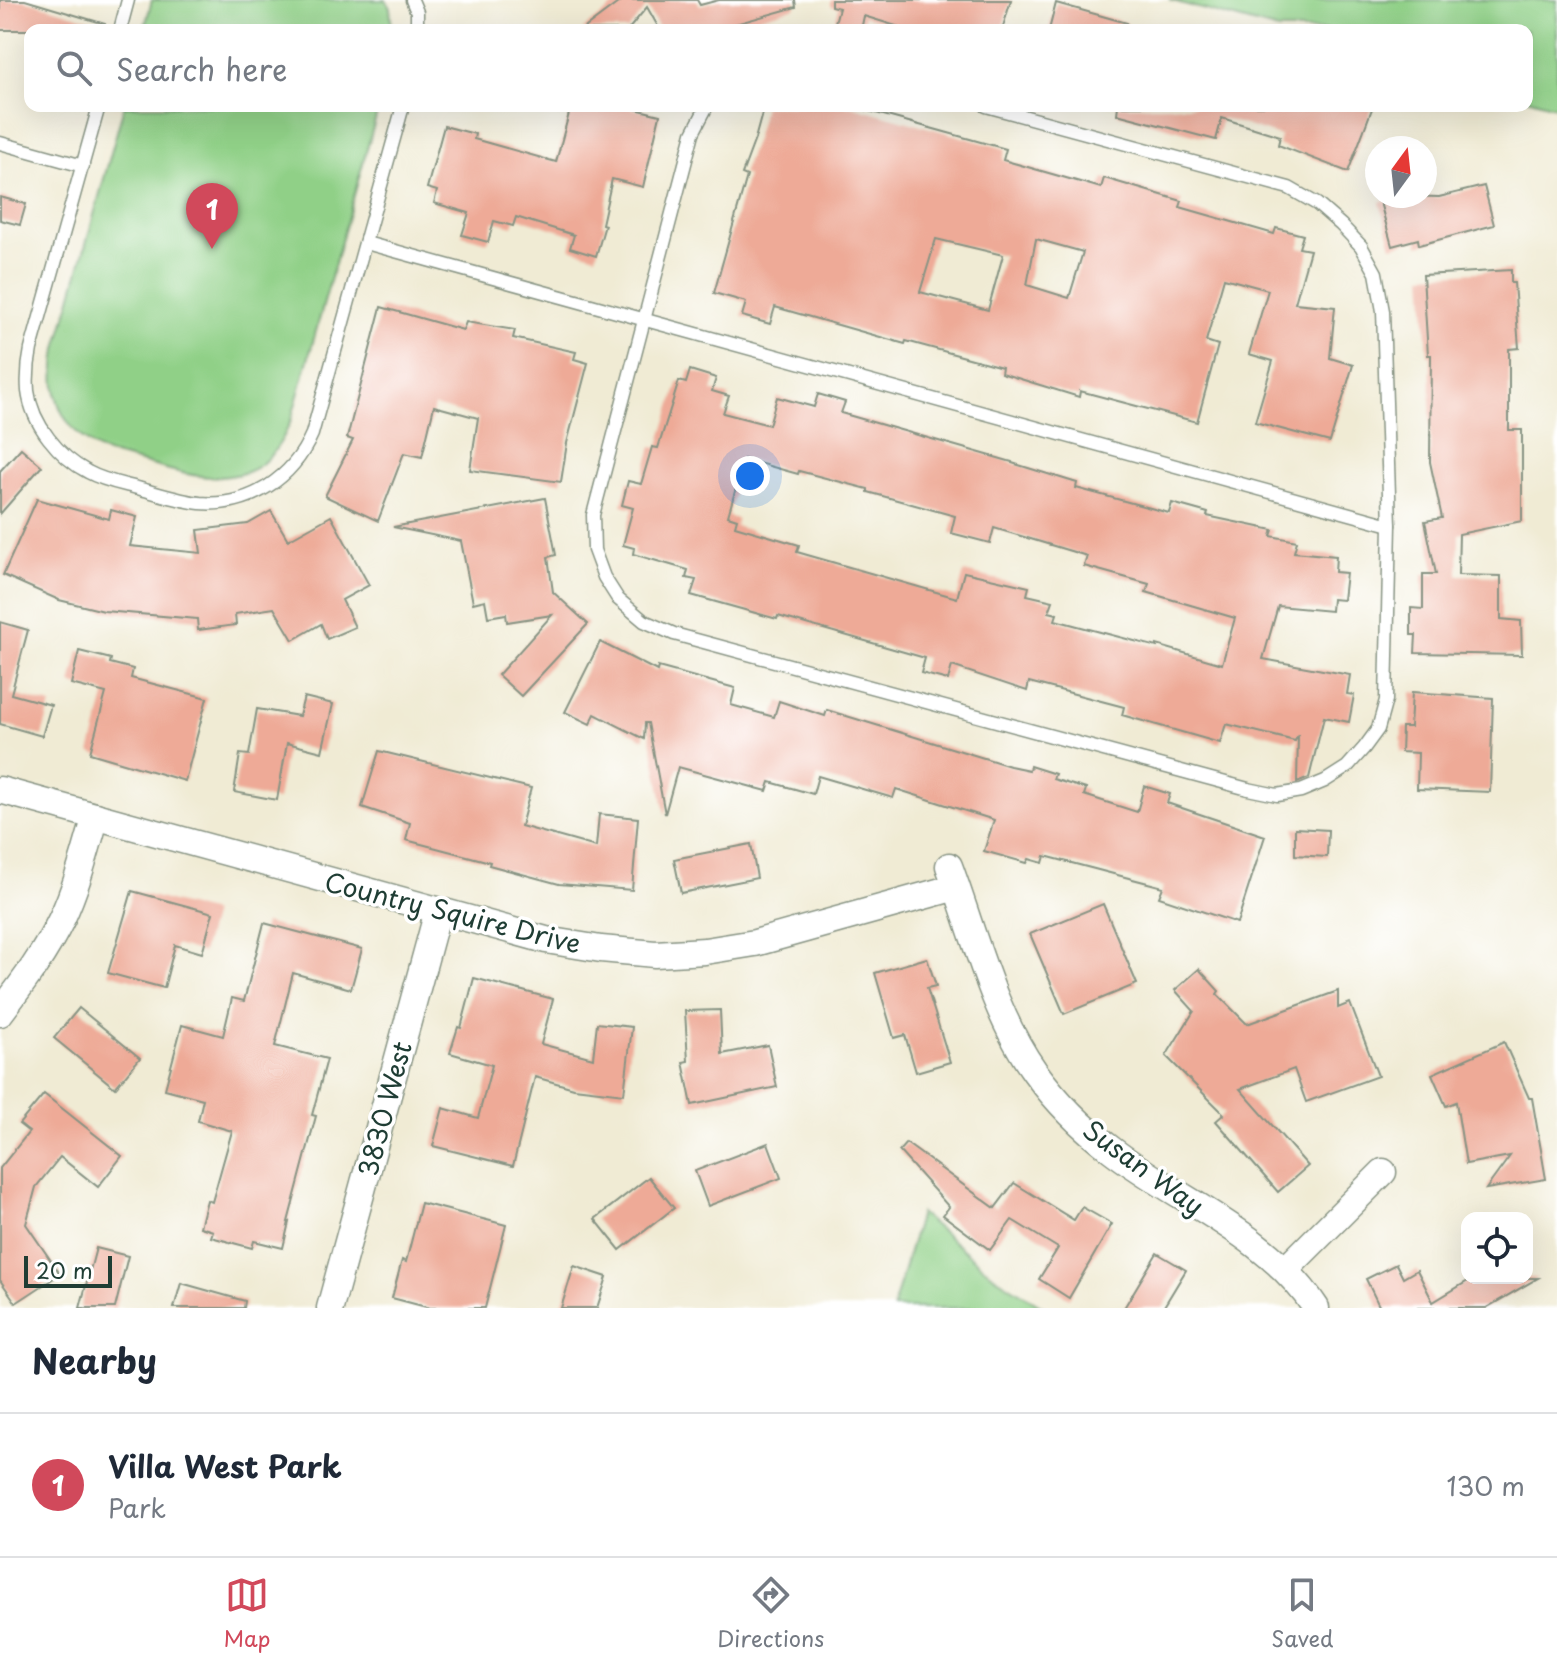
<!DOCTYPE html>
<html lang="en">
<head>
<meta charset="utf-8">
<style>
	:root { --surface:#fff; --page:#f2f2f3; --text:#1f2937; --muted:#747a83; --line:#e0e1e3; --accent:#d1495b }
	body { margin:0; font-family:"Playpen Sans",sans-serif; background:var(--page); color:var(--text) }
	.controls { position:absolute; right:24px; bottom:24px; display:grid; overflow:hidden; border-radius:16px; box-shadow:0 8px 32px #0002 }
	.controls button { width:72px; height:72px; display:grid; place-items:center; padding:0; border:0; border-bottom:2px solid var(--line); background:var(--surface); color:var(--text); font:40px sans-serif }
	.compass { position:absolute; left:1365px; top:136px; width:72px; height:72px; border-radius:50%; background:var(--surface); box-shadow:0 8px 32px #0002; rotate:15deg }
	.scale { position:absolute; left:24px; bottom:20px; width:88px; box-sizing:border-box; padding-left:8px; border:4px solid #1f3d34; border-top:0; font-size:22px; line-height:28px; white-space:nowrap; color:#1f3d34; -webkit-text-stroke:6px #fff; paint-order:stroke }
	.you { position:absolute; left:750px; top:476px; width:28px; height:28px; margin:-20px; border:6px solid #fff; border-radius:50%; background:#1a73e8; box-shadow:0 0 0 12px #1a73e833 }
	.badge { display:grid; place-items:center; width:52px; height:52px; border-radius:50%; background:var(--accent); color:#fff; font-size:26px; font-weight:700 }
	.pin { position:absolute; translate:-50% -66px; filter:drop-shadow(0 2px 4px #0008) }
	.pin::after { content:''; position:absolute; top:42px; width:28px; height:24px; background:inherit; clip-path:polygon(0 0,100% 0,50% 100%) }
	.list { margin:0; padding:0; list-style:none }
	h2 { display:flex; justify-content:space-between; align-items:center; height:104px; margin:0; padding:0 32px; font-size:34px }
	h2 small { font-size:26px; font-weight:400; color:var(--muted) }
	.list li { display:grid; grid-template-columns:52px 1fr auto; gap:24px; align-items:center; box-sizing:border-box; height:144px; padding:0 32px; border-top:2px solid var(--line) }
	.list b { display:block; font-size:30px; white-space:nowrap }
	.list p { margin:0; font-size:26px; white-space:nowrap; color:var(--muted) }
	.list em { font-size:26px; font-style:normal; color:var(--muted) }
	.icon { flex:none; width:44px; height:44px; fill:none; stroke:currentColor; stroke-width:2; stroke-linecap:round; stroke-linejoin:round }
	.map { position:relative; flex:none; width:1557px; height:1308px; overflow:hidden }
	.search { position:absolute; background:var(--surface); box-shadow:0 8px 32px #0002; left:24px; right:24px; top:24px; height:88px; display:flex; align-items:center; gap:20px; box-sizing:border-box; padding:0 28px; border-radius:16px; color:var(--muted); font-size:30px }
	.sheet { height:248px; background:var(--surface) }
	nav { display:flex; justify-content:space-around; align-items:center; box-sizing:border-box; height:112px; border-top:2px solid var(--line); background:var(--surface); font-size:22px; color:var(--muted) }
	nav a { display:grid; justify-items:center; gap:4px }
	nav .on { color:var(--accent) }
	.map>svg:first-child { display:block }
	.green { fill:#90d087; stroke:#58865e; stroke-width:2 }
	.building { fill:#eeaa97; fill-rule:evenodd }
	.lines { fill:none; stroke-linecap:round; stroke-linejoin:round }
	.service-casing { stroke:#889484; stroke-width:15 }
	.minor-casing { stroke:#889484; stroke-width:29 }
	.service { stroke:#fff; stroke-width:12 }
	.minor { stroke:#fff; stroke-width:26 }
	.labels { text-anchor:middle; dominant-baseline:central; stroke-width:7; stroke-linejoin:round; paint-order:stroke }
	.street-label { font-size:26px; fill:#1f3d34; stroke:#fff }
</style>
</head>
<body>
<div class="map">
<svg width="1557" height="1308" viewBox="0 0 1557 1308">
	<rect width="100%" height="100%" fill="#fff"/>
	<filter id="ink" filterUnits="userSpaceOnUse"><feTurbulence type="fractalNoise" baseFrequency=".0125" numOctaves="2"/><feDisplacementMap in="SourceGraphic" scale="16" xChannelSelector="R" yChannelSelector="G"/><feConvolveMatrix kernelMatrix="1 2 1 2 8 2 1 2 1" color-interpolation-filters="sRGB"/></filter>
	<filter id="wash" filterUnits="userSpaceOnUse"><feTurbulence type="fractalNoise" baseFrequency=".006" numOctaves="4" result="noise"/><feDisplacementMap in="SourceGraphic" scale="32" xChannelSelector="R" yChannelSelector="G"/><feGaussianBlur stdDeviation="1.8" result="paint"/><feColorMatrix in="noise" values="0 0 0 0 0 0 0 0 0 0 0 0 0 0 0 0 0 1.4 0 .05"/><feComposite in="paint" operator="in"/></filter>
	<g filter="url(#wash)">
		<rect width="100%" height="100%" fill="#f0ebd4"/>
		<g class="green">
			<polygon points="152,0 386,0 390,8 392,30 144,30"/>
			<polygon points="1169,0 1557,0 1557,107 1527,98 1527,30 1278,30"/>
			<path d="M124,106h255l-87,311c-7,21 -22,47 -45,55 -38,13 -77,-2 -114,-12 -11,-3 -25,-5 -35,-11 -14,-8 -31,-24 -37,-39 -9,-20 -7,-40 -4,-61z"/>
			<polygon points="920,1213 994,1276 1045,1308 893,1308"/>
		</g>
		<g id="blocks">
			<g class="building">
				<polygon points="0,0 25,0 105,24 104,30 0,30"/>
				<polygon points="622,0 697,0 700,5 719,0 795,0 796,7 714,30 660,30 647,7 628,30 582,30"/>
				<polygon points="831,0 1011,0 1002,30 909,30 864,16 861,30 833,30 839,8 831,6"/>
				<polygon points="1056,3 1127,23 1126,30 1049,30"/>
				<polygon points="571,106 623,106 660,115 643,187 612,179 602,224 605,225 596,256 570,248 574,235 516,217 513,226 494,221 488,242 462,235 469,213 434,203 437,191 427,188 444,126 475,134 474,139 556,162"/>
				<path d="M764,106h87l155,43 -3,11 98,28 3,-10 78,23 -2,6 94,27 2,-6 27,7 -4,13 11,2 -15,53 40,4 -5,51 23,7 -23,77 -75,-20 18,-61 -24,-7 19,-64 -44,-12 -18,63 12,4 -21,77 -117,-31 -1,6 -78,-24 1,-6 -96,-26 -1,3 -130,-37 -5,17 -28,-8 4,-14 -32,-9 33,-117 -5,-2 13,-35zM936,239l67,16 -15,55 -68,-18zM1036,239l47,13 -14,46 -42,-13z"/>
				<polygon points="1118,106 1373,106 1348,172 1278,145 1280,136 1222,118 1216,140 1117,114"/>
				<polygon points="1484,186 1494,225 1419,245 1418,239 1392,246 1380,202 1403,196 1439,197"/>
				<polygon points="0,197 26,204 20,225 0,220"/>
				<polygon points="1511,270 1511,283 1514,283 1519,348 1509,349 1509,430 1522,430 1522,521 1459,534 1458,575 1501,576 1501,619 1521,621 1522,655 1415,653 1416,635 1411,635 1411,608 1423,609 1423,574 1436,574 1425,521 1442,518 1430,462 1431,355 1428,355 1423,275"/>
				<polygon points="381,307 463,330 466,322 515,330 513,338 576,352 574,359 588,363 567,443 561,482 470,470 478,418 434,406 422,457 404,453 378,521 325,496 353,440 347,438"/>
				<path d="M690,370l26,8 -4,13 17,5 -6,17 46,12 8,-28 37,10 4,-13 27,8 -4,11 171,49v1l65,20 -1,5 93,25 3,-10 36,10 -1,3 66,14 -2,6 26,5 -3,11 42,4 -1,16 11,1 -3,27 -11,-1 -1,12 -53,-5 -15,53 87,16 -3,19 7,1 -5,27 -25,-5 -15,61 -12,5 1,-48 -3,6 -69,-17 -6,19 -98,-28 2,-8 -95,-25 -2,9 -75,-25 -4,14 -27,-7 4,-15 -147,-42 -1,3 -86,-24 5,-15 -10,-2 2,-8 -55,-16 1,-6 -11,-3 10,-37 -11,-3 6,-24 13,3 11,-37 6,1 21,-67 7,2zM744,459l54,15 1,-3 69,18v3l87,24 -4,17 39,10 4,-15 93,28 -3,10 65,18 -3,8 89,26 -13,46 -65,-19v2l-102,-27 2,-6 -8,-2 4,-11 -26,-6 2,-8 -65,-15 -7,26 -160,-46 2,-7 -64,-19 2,-7 -9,-3z"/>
				<polygon points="21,448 42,466 0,514 0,471"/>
				<polygon points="545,498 556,555 548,557 553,592 588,624 521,696 498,675 552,615 507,622 506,614 488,617 485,600 473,603 461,541 393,527"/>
				<polygon points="37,499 109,519 111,510 137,517 130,546 201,553 198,530 248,524 271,511 288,540 331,516 369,585 342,600 355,627 327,639 321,624 293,640 274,608 235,614 236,625 198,630 197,619 104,611 59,600 3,575"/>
				<polygon points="0,622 28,630 11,694 51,705 42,736 0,724"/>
				<polygon points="600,642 657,671 658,667 735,688 731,705 774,717 779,701 825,716 827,710 1010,766 1029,770 1030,766 1055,774 1053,779 1086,789 1084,795 1137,812 1144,786 1170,794 1167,803 1265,836 1237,923 1159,897 1163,887 1045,856 1043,863 1029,859 1027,863 984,851 994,820 896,789 893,798 818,776 813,794 770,782 767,791 678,767 665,814 648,723 645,723 644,739 595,714 590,724 565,712"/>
				<polygon points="79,651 111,659 110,663 133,669 131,678 207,698 185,781 90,753 106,693 71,684"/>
				<polygon points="1412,692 1493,698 1490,792 1417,789 1418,753 1401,752 1402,727 1410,727"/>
				<polygon points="304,697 333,704 322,752 287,743 277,800 234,792 240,754 249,755 257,709 299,716"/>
				<polygon points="379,751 531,788 521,826 596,847 599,814 638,818 632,890 559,884 489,865 490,862 406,840 410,823 362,807"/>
				<polygon points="1295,828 1328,830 1327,857 1295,855"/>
				<polygon points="751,844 757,878 681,893 674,859"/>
				<polygon points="132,891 213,913 202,953 175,945 164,988 108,973"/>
				<polygon points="1103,904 1137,984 1064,1014 1030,934"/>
				<polygon points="264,923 362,949 351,989 293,973 275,1046 327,1059 312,1115 316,1116 288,1222 289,1222 283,1248 254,1241 252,1248 211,1237 213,1231 200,1227 207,1200 212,1202 232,1131 198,1121 203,1099 165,1089 182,1025 223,1036 232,998 244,1001"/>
				<polygon points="927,958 936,986 927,988 950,1062 916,1072 905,1035 894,1038 875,973"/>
				<polygon points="1199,969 1219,991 1217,994 1247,1024 1338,991 1338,1008 1350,1003 1378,1076 1306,1102 1294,1069 1240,1089 1308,1166 1278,1192 1216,1121 1224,1114 1166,1056 1194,1011 1175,990"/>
				<polygon points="474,978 553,999 541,1044 593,1058 597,1023 632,1027 624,1094 574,1088 535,1077 513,1166 433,1146 443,1108 478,1118 492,1065 450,1053 458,1027 461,1028"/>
				<polygon points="79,1008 140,1058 115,1088 54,1038"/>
				<polygon points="720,1010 722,1054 768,1045 777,1087 692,1105 683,1062 688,1061 685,1011"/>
				<polygon points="1504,1042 1529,1098 1532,1098 1546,1179 1486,1189 1510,1156 1466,1164 1456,1102 1446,1106 1432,1074"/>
				<polygon points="44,1094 122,1156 98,1187 60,1157 36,1187 26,1224 60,1274 16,1303 0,1280 0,1168 29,1132 19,1124"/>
				<polygon points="768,1143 781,1178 708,1206 695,1171"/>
				<polygon points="906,1143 995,1208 1014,1183 1074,1220 1082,1207 1112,1224 1069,1298 1039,1279 1058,1248 1012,1220 990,1250 943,1215 949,1207 899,1151"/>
				<polygon points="649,1177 674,1208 620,1250 595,1219"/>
				<polygon points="421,1203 506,1225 485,1308 430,1308 392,1298 402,1260 406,1262"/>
				<polygon points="96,1248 128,1256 115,1308 80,1308"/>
				<polygon points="1157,1253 1186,1270 1163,1308 1124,1308"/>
				<polygon points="1396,1264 1403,1278 1417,1270 1433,1302 1473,1278 1538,1278 1486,1308 1380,1308 1366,1279"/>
				<polygon points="574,1266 607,1277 597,1308 561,1308"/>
				<polygon points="181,1283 245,1301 244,1308 174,1308"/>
			</g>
		</g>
	</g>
	<g filter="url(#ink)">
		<use href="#blocks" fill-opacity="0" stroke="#889484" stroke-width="2"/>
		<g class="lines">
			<g class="service-casing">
				<g id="service">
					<polyline points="412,0 417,12 417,30"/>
					<polyline points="120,30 128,0"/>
					<path d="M99,106l-68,243c-3,14 -4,28 -3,42 4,33 31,66 60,81 16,9 35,12 53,17 19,5 40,12 59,14 50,4 93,-25 112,-69l91,-328"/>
					<polyline points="707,106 693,133 593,515 594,550 604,577 618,599 644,621 674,634 1248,789 1277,795 1301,791 1325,781 1347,767 1364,748 1378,729 1386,700 1390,525 1383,311 1376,273 1361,246 1341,225 1317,204 1289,188 986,106"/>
					<polyline points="0,143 83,166"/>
					<polyline points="366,243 1390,525"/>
				</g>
			</g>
			<g class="minor-casing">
				<g id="minor">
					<polyline points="0,790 546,940 601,949 655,954 705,951 755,943 956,887"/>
					<path d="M949,866c25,67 44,148 86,206 21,29 49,57 77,78 68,52 156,84 204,158"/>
					<path d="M0,1013c23,-30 46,-61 62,-95 15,-32 24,-68 34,-102"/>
					<polyline points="1286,1269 1383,1172"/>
					<polyline points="330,1308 438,911"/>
				</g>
			</g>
			<use href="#service" class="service"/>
			<use href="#minor" class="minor"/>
		</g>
	</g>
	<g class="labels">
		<g class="street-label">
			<text transform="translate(453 912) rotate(14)">Country Squire Drive</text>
			<text transform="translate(384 1109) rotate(-75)">3830 West</text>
			<text transform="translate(1144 1167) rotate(36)">Susan Way</text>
		</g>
	</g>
</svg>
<div class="controls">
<button><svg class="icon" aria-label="locate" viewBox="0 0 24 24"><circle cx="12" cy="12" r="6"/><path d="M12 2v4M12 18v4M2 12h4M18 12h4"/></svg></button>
</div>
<svg class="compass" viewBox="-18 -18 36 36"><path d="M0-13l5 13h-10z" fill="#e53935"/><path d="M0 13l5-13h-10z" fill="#747a83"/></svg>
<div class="scale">20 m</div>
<div class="you"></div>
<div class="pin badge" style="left:212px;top:249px">1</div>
<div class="search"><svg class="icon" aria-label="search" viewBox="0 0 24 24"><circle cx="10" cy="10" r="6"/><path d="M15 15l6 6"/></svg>Search here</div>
</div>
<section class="sheet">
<h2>Nearby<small></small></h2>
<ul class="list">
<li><span class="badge">1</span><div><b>Villa West Park</b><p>Park</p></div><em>130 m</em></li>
</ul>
</section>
<nav>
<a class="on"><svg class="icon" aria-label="map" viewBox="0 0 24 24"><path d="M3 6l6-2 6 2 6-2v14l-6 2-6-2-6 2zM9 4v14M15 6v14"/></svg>Map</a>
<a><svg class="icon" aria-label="directions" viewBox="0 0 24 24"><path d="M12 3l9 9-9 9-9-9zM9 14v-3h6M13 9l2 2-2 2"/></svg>Directions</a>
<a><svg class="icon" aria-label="saved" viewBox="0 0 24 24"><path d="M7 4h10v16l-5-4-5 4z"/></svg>Saved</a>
</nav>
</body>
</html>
